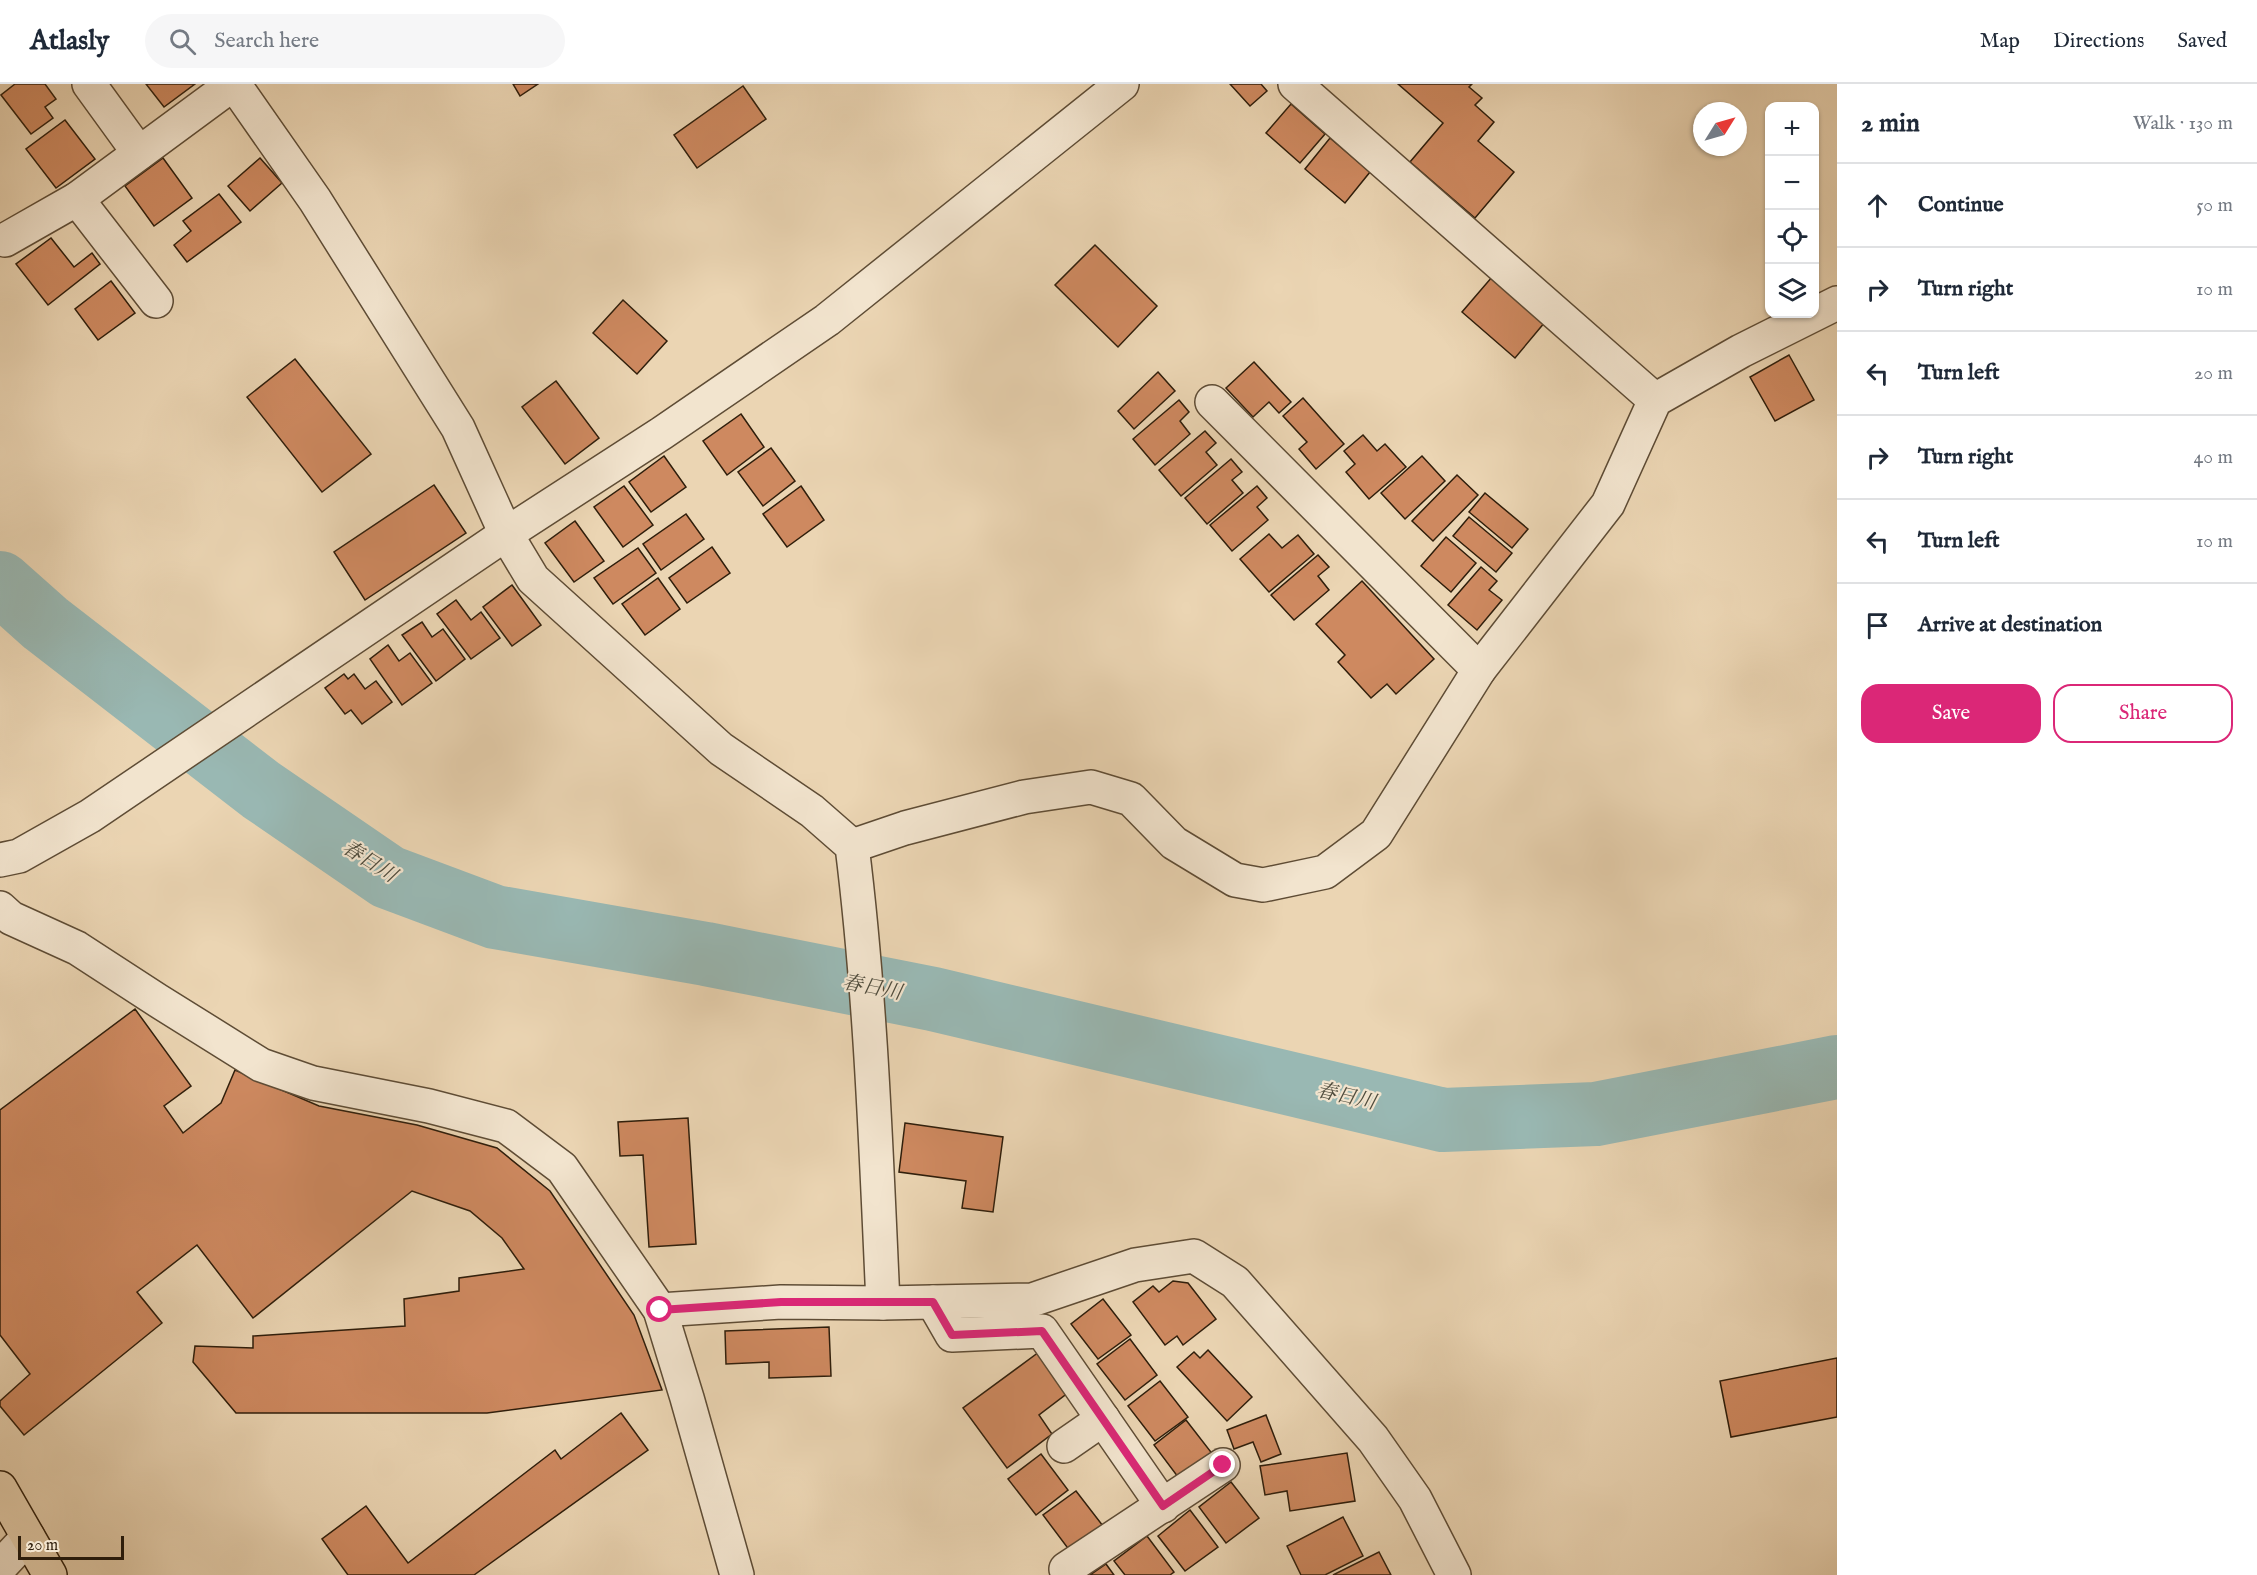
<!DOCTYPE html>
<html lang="en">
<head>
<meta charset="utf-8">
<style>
	:root { --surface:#fff; --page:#f6f6f7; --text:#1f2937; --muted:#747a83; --line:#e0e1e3; --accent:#db2777 }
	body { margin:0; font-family:"IM FELL English","Noto Serif JP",serif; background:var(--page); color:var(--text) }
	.controls { position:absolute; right:18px; top:18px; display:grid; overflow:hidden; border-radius:12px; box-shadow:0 2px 4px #0004 }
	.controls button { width:54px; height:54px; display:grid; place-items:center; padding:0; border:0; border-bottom:2px solid var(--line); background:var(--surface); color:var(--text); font:30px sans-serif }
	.compass { position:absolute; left:1693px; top:18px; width:54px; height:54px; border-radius:50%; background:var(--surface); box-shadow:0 2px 4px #0004; rotate:53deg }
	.scale { position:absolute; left:18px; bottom:15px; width:106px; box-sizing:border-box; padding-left:6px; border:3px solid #2f1e0b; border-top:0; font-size:16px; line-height:21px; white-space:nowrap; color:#2f1e0b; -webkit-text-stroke:4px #f2e4ce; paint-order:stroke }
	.stop { position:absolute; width:18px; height:18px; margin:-14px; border:4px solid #db2777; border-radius:50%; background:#fff }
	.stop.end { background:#db2777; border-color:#fff; box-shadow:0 2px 6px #0008 }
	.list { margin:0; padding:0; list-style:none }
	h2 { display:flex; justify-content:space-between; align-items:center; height:78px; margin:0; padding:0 24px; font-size:26px }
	h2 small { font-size:20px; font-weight:400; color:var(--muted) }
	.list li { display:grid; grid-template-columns:39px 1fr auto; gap:18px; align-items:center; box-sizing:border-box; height:84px; padding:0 24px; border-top:2px solid var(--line) }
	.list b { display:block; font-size:22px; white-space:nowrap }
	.list em { font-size:20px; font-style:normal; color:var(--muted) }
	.actions { display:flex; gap:12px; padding:18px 24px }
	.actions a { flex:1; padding:14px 0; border:2px solid var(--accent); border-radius:18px; text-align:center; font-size:21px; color:var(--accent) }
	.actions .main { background:var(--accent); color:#fff }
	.icon { flex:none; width:33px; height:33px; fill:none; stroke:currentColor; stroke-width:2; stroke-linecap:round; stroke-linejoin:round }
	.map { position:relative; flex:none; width:1837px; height:1491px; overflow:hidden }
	header { display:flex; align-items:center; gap:36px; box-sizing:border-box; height:84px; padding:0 30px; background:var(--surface); border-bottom:2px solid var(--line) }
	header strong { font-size:28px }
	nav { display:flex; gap:33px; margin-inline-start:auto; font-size:21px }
	.search { width:420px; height:54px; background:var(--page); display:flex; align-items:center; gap:15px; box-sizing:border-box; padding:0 21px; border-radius:33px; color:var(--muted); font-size:22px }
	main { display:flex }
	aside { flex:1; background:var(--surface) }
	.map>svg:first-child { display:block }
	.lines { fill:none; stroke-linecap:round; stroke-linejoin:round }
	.river { stroke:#99b8b3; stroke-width:64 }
	.building { fill:#ce8960; stroke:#2f1e0b; stroke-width:1.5 }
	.minor-casing { stroke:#5e4c35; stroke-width:36 }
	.tertiary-casing { stroke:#5e4c35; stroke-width:36 }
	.primary-casing { stroke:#2f1e0b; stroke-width:36 }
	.minor { stroke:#f2e4ce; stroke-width:33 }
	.tertiary { stroke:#f2e4ce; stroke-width:33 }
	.primary { stroke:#ebd5b3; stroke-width:33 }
	.route { stroke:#db2777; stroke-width:8 }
	.labels { text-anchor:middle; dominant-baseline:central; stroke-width:4.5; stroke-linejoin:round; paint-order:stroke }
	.water-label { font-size:20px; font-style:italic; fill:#4f4c3d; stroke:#f2e4ce }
</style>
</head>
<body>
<header>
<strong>Atlasly</strong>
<div class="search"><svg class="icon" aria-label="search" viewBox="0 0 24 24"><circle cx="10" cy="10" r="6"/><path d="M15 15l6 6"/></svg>Search here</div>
<nav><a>Map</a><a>Directions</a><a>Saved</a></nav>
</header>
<main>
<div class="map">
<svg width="1837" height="1491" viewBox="0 0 1837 1491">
	<rect width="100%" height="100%" fill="#ebd5b3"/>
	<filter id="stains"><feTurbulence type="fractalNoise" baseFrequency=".00333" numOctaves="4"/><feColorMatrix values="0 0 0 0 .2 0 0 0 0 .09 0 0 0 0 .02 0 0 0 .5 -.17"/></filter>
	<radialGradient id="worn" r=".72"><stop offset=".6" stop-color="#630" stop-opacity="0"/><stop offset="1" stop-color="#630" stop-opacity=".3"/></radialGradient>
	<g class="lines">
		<polyline class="river" points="0,499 45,539 261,706 388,793 495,833 706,870 933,915 1443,1036 1596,1030 1837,983"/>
	</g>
	<g class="building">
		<polygon points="15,0 45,0 56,15 45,23 53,34 31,50 1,11"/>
		<polygon points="146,0 195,0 164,23"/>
		<polygon points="513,0 538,0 520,12"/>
		<polygon points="1230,0 1261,0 1267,7 1250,22"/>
		<polygon points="1398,0 1472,0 1469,3 1482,14 1475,21 1494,38 1478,57 1514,88 1475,134 1410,78 1443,39"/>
		<polygon points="743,2 766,35 697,84 674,51"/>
		<polygon points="1291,20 1325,50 1300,79 1266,49"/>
		<polygon points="65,36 95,75 56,104 26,65"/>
		<polygon points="1330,54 1370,88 1345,119 1305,85"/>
		<polygon points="163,74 192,114 154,142 125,102"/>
		<polygon points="260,74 282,99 250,127 228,102"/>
		<polygon points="219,110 241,138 187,178 174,161 191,147 183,137"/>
		<polygon points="51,154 74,183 92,169 100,180 48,221 16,180"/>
		<polygon points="1095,161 1157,222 1118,263 1055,201"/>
		<polygon points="1492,193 1545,238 1515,274 1462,228"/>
		<polygon points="111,197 135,229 98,256 75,225"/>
		<polygon points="623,216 667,257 637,290 593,249"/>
		<polygon points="1789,271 1814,316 1775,337 1750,293"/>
		<polygon points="295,275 371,370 322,408 247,313"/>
		<polygon points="1254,278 1291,318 1279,329 1269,318 1253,333 1226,304"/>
		<polygon points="1158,288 1175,307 1134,345 1118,327"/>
		<polygon points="556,297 599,354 565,380 522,323"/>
		<polygon points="1303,314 1344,360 1316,385 1299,365 1307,358 1283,332"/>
		<polygon points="1179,316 1189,328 1180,337 1190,350 1155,381 1133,355"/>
		<polygon points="741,330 764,363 727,391 703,357"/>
		<polygon points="1205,347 1216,359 1206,368 1217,381 1181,412 1159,386"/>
		<polygon points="1363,351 1377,367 1385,360 1406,383 1369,415 1346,388 1355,380 1344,367"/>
		<polygon points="771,364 795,397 763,422 738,388"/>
		<polygon points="664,372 686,403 651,428 629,398"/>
		<polygon points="1422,372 1445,397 1405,435 1381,409"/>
		<polygon points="1231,375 1242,388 1232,396 1243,409 1207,440 1185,414"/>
		<polygon points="1457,391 1478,411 1433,457 1412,437"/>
		<polygon points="434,401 466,449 365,516 334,468"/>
		<polygon points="624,402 653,441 623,463 594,423"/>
		<polygon points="801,402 824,436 787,463 763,430"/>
		<polygon points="1257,402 1267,414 1257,423 1268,436 1232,467 1210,441"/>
		<polygon points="1485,409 1528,445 1512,464 1469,428"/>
		<polygon points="686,430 704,455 661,486 643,460"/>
		<polygon points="1469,433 1512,469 1496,488 1453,452"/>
		<polygon points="575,437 604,477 574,498 545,459"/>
		<polygon points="1269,450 1282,464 1298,451 1314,470 1269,508 1240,475"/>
		<polygon points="1446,453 1476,479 1451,508 1421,482"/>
		<polygon points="712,463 730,489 687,519 669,494"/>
		<polygon points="638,464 656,489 613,520 594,494"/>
		<polygon points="1318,471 1329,483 1318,492 1329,506 1294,536 1271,511"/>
		<polygon points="1481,483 1497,497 1489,506 1502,516 1477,546 1448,521"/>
		<polygon points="658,494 680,525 645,551 622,520"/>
		<polygon points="1362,497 1434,575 1396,610 1387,600 1371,614 1338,578 1345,571 1316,540"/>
		<polygon points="512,501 541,541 512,562 483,523"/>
		<polygon points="456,516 471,536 481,528 500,554 471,575 437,530"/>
		<polygon points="422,538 432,553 443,545 465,575 436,597 402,551"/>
		<polygon points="388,561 399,577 410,569 432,599 402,621 370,575"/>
		<polygon points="344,590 348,595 354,590 365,605 376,597 392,618 362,640 351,626 345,630 325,604"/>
		<polygon points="135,925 191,1002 164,1022 183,1049 221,1019 235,986 319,1022 417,1041 497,1064 550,1107 634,1231 662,1306 487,1329 236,1329 193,1278 195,1262 253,1264 253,1252 405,1242 404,1215 459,1207 459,1194 524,1185 502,1154 470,1127 412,1107 253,1234 197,1161 137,1208 162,1239 24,1351 0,1322 0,1317 30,1290 0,1251 0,1026"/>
		<polygon points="688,1034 696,1160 649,1163 643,1071 620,1072 618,1038"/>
		<polygon points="905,1039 1003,1053 993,1128 962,1124 966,1097 899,1088"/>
		<polygon points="1173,1197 1188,1199 1216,1235 1183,1261 1177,1252 1165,1261 1133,1218 1153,1202 1159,1208"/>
		<polygon points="1103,1215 1131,1251 1098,1275 1071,1240"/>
		<polygon points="829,1243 831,1292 769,1294 769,1278 726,1280 725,1247"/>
		<polygon points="1130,1255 1157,1291 1125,1316 1097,1280"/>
		<polygon points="1208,1266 1252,1313 1227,1337 1177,1283 1194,1268 1200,1274"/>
		<polygon points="1039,1268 1069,1308 1039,1331 1052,1350 1007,1384 963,1324"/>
		<polygon points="1837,1274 1837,1333 1731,1353 1720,1297"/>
		<polygon points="1160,1297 1188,1333 1155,1357 1128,1322"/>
		<polygon points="621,1329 648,1366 474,1491 348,1491 322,1455 366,1422 408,1479 555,1366 561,1375"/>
		<polygon points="1266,1331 1281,1370 1261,1378 1253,1358 1234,1365 1227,1346"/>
		<polygon points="1186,1336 1214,1372 1181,1397 1154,1361"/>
		<polygon points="1347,1369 1355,1417 1290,1427 1287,1407 1265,1411 1260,1382"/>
		<polygon points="1041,1370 1068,1406 1036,1431 1008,1395"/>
		<polygon points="1231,1398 1259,1434 1226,1459 1199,1423"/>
		<polygon points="1076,1407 1103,1442 1070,1467 1043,1431"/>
		<polygon points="1190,1426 1218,1463 1185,1487 1158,1452"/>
		<polygon points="1343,1433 1363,1472 1325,1491 1301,1491 1287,1462"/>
		<polygon points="1147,1452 1174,1488 1170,1491 1125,1491 1114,1477"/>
		<polygon points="1379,1468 1391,1491 1333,1491"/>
		<polygon points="1106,1480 1114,1491 1090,1491"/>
	</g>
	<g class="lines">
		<g class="minor-casing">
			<g id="minor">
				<polyline points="89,0 139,69"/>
				<path d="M234,0l81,116 143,228 48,106 27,45 188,170 91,62 40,35c19,152 24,304 31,457"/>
				<polyline points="1295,0 1655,316"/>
				<polyline points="77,115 156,217"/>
				<polyline points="5,156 77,115 233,0"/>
				<polyline points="1212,318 1479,586"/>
				<polyline points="852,762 905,744 1024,713 1091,703 1131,715 1174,759 1235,796 1263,801 1325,788 1376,750 1479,586 1608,420 1655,316 1741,267 1837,219"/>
				<polyline points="0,824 11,834 77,864 157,916 261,981 313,999 429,1022 506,1042 562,1084 660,1226 687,1314 737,1491"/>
				<polyline points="933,1218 952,1251 1042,1247 1163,1422"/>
				<polyline points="660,1226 781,1218 883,1219 1032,1216 1135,1181 1194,1172 1235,1198 1373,1355 1415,1415 1454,1491"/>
				<polyline points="1064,1362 1103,1335"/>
				<polyline points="0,1483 28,1453"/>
				<polyline points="1066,1485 1223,1381"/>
			</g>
		</g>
		<g class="tertiary-casing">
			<polyline id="tertiary" points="0,776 19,772 90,732 506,450 662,349 827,236 1122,0"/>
		</g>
		<g class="primary-casing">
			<polyline id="primary" points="0,1404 50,1491"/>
		</g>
		<use href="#minor" class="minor"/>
		<use href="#tertiary" class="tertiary"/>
		<use href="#primary" class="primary"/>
	</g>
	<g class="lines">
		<polyline class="route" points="660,1226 781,1218 933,1218 952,1251 1042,1247 1163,1422 1223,1381"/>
	</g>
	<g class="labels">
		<g class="water-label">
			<text transform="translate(369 778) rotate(32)">春日川</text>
			<text transform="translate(872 904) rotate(11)">春日川</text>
			<text transform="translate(1346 1013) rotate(13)">春日川</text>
		</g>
	</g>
	<rect width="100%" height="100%" filter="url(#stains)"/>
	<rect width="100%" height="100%" fill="url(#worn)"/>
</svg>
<div class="controls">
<button>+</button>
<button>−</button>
<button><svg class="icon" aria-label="locate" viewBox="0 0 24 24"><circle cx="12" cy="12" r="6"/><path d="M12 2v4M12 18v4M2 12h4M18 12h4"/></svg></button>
<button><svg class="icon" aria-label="layers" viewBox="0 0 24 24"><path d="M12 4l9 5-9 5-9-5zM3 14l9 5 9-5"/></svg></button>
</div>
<svg class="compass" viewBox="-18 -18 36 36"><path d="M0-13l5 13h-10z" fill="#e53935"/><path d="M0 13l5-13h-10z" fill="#747a83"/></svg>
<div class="scale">20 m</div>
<div class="stop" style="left:660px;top:1226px"></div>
<div class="stop end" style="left:1223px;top:1381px"></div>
</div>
<aside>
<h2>2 min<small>Walk · 130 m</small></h2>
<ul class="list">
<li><svg class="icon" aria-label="ahead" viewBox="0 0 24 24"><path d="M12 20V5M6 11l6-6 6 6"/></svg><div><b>Continue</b></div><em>50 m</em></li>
<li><svg class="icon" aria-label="right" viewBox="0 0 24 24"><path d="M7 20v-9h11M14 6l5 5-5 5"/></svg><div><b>Turn right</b></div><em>10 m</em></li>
<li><svg class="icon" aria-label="left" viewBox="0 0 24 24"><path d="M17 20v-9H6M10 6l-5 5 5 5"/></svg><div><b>Turn left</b></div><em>20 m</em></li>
<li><svg class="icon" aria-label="right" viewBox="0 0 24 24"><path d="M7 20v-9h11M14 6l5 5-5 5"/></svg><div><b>Turn right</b></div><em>40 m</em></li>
<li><svg class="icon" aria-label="left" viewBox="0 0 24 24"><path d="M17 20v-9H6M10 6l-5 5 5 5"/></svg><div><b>Turn left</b></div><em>10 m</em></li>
<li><svg class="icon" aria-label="arrive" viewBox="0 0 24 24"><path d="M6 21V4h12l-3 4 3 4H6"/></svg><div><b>Arrive at destination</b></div></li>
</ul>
<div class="actions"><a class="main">Save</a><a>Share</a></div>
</aside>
</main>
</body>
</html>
